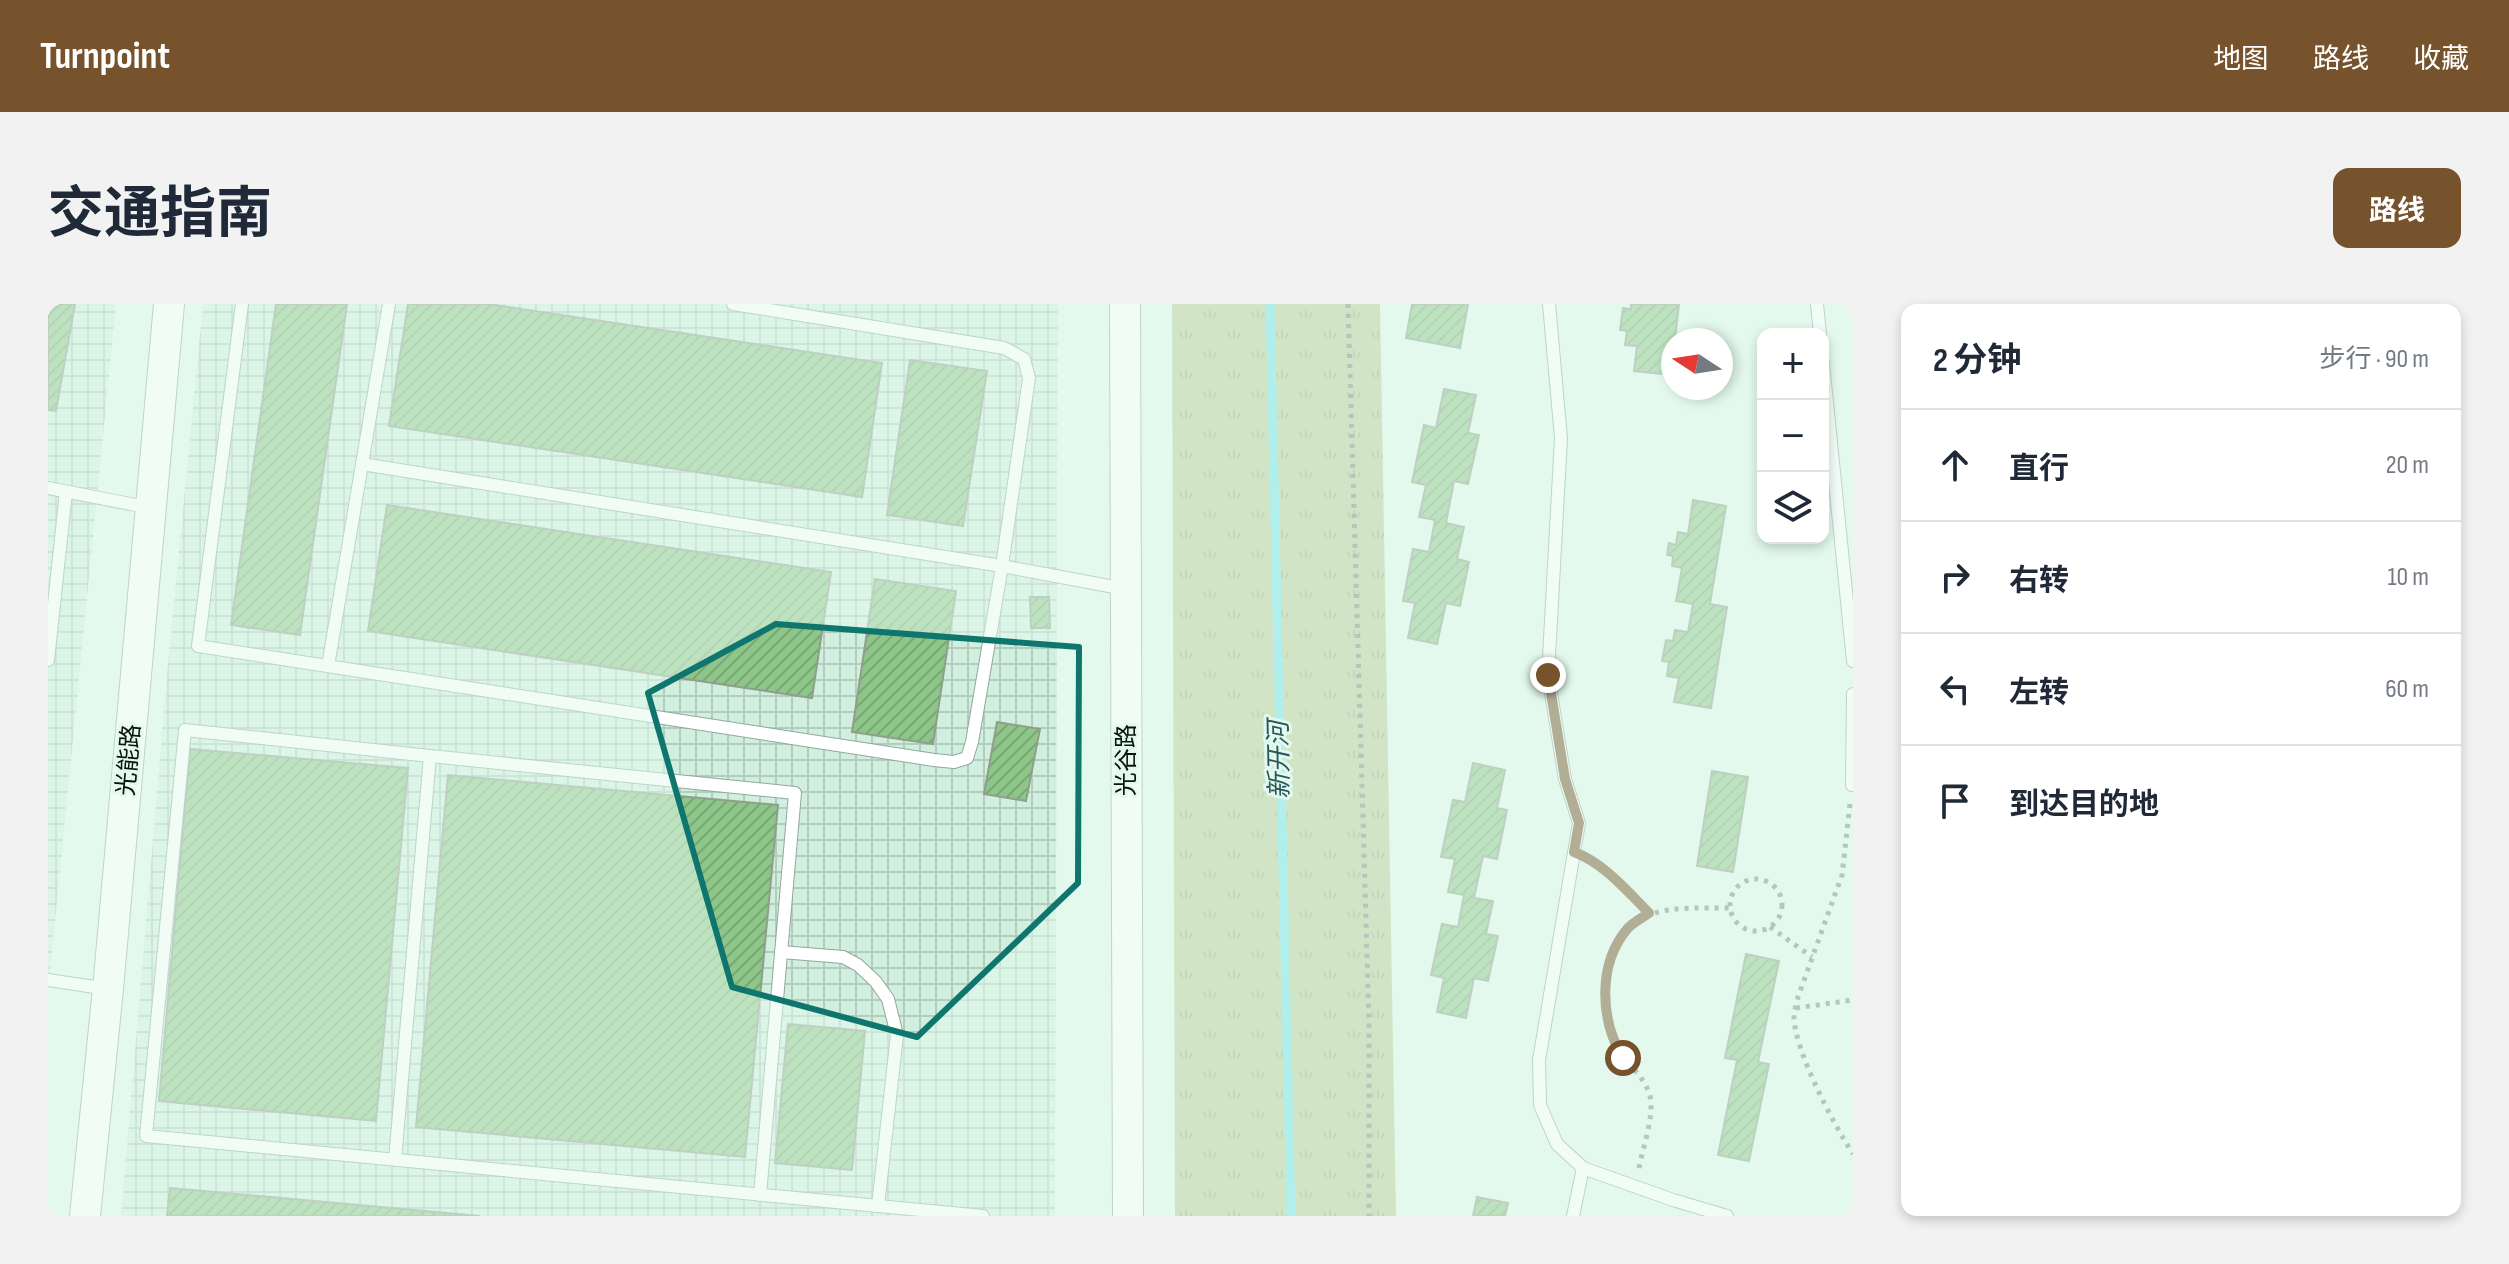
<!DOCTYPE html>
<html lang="zh">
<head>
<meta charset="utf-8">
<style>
	:root { --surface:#fff; --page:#f2f2f3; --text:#1f2937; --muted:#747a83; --line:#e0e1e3; --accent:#77532d }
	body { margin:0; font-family:"Sofia Sans Condensed","Noto Sans SC",sans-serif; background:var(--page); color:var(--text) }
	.controls { position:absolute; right:24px; top:24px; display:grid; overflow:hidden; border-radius:16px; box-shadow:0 4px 12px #0003 }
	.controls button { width:72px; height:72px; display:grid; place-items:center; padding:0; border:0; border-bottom:2px solid var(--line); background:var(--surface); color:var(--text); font:40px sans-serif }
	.compass { position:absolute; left:1613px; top:24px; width:72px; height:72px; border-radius:50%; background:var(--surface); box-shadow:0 4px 12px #0003; rotate:282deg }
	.stop { position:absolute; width:24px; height:24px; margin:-18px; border:6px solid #77532d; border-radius:50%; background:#fff }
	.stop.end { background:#77532d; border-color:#fff; box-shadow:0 2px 8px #0008 }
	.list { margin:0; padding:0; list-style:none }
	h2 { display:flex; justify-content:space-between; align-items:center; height:104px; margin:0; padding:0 32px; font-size:34px }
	h2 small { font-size:26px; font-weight:400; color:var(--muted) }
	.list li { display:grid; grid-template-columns:52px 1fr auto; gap:24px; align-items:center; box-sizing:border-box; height:112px; padding:0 32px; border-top:2px solid var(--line) }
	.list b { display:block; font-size:30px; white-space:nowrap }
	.list em { font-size:26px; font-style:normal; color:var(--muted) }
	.icon { flex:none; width:44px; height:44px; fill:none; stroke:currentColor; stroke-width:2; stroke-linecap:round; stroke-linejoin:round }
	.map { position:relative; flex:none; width:1805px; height:912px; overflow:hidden; border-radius:16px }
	header { display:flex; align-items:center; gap:48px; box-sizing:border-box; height:112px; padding:0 40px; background:var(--accent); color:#fff }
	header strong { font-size:38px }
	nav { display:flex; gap:44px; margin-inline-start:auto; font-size:28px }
	.intro { display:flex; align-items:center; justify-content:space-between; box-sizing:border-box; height:192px; padding:0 48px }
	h1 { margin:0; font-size:56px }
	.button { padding:20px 36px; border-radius:16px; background:var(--accent); color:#fff; font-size:28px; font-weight:700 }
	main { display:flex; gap:48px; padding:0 48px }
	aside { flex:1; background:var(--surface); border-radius:16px; box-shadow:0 4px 12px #0003 }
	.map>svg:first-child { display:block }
	.industrial { fill:url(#industrial-grid) }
	.grass { fill:url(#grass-tufts) }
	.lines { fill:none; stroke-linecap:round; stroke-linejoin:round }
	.stream { stroke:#71e2e9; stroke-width:9 }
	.building { fill:url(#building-hatch); stroke:#909e8e; stroke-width:2 }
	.service-casing { stroke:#93a79c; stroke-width:14 }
	.tertiary-casing { stroke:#93a79c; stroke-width:32 }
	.path { stroke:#7a8982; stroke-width:5; stroke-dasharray:4 6; stroke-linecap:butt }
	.service { stroke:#fff; stroke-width:12 }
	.tertiary { stroke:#fff; stroke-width:30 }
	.route { stroke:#77532d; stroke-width:10 }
	.marked { fill:none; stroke:#0f766e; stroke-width:6; stroke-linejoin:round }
	.labels { text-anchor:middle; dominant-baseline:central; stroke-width:6; stroke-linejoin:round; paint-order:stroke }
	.street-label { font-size:24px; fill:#0a110e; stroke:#e3f9ed }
	.water-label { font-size:26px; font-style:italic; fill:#28595c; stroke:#e3f9ed }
</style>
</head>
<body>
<header>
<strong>Turnpoint</strong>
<nav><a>地图</a><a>路线</a><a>收藏</a></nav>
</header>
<div class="intro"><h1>交通指南</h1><a class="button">路线</a></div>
<main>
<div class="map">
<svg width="1805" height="912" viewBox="0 0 1805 912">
	<defs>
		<pattern id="industrial-grid" width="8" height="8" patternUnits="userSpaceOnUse" patternTransform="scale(2)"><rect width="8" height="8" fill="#d1efdf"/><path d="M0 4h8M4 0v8" fill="none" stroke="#b2ccbe"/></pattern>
		<pattern id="grass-tufts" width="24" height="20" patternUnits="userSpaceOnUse" patternTransform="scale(2)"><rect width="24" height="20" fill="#bacc98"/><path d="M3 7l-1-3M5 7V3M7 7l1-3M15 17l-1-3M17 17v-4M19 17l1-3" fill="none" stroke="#9fae82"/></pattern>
		<pattern id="building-hatch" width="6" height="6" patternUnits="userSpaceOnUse" patternTransform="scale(2)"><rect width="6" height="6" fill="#8dc688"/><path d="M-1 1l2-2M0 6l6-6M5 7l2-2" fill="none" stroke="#78a974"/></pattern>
	</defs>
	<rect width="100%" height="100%" fill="#e3f9ed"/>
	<g class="industrial">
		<polygon points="0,0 68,0 0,688 0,580 3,578 0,578"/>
		<polygon points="155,0 1010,0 1007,912 73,912 119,371"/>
	</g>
	<polygon class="grass" points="1124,0 1332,0 1348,912 1127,912"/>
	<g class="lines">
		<polyline class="stream" points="1222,0 1243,912"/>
	</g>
	<g class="building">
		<polygon points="0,0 27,0 8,107 0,106"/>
		<polygon points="228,0 299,0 252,331 183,321"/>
		<polygon points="360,0 440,0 834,59 814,193 341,122"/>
		<polygon points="1364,0 1420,0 1412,44 1358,34"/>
		<polygon points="1583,0 1631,0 1627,36 1625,36 1623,71 1586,67 1589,42 1577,41 1579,27 1572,26 1575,4 1583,5"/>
		<polygon points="862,56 939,67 915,222 839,211"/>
		<polygon points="1396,85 1428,91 1420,129 1431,131 1420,180 1406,177 1398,219 1416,223 1409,255 1421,258 1412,302 1398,299 1389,340 1360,334 1367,299 1355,297 1365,245 1381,248 1387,216 1371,213 1378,181 1364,178 1376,121 1388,124"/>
		<polygon points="1645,196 1678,202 1662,300 1679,303 1663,404 1626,398 1631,374 1619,372 1621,358 1614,357 1618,336 1625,337 1627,326 1640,328 1645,300 1628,297 1634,264 1624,262 1625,252 1619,251 1621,239 1628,241 1630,228 1640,230"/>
		<polygon points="339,201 783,268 764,394 320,327"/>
		<polygon points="827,275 908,287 885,440 804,428"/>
		<polygon points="982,293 1001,293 1002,324 983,324"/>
		<polygon points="949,418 992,425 978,497 936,490"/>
		<polygon points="142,445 360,464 328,817 111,797"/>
		<polygon points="1425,459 1457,466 1449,504 1459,506 1449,555 1435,552 1426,594 1445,597 1438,630 1450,632 1440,677 1426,674 1418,714 1389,708 1396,674 1383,671 1394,620 1410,623 1416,591 1400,588 1407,555 1393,553 1405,496 1417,498"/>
		<polygon points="1664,467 1700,473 1685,568 1649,562"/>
		<polygon points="400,471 730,501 697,853 368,823"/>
		<polygon points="1698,650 1731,657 1710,758 1721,760 1701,857 1670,851 1689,756 1677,754"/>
		<polygon points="740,720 817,727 804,866 727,859"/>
		<polygon points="122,884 432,912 119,912"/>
		<polygon points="1429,893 1460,899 1457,912 1425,912"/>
	</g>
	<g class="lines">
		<g class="service-casing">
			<g id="service">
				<polyline points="194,0 150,342 886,456 906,458 919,454 924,438 954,262 314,160"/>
				<polyline points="685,0 956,44 976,55 981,74 954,262 1077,285"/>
				<polyline points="1501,0 1513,134 1500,371 1517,475 1531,519 1491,756 1492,801 1509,840 1535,864 1625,896 1679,912"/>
				<polyline points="1769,0 1772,30"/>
				<polyline points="1775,59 1805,357"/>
				<polyline points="0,184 103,204"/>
				<polyline points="0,356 18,188"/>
				<polyline points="280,362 341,0"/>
				<polyline points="382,452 747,489 712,891"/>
				<polyline points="1804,481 1805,390"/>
				<polyline points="733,648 795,653 810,661 828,678 840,695 849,731 830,902"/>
				<polyline points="0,676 60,685"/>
				<polyline points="347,856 382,452 137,426 98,832 935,912"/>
				<polyline points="1525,912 1535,864"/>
			</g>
		</g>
		<g class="tertiary-casing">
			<g id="tertiary">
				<polyline points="1077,0 1080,912"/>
				<polyline points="37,912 60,685 121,0"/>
			</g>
		</g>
		<g class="path">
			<polyline points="1300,0 1321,720 1321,912"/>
			<path d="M1802,500l-8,71 -44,122c-1,6 -4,13 -4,19 0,34 40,109 59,138"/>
			<polyline points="1546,558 1601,609"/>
			<circle cx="1708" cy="601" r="26"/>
			<polyline points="1722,623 1764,653"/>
			<polyline points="1748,704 1805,696"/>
			<path d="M1591,864c4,-21 13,-45 12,-66 -2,-25 -29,-40 -38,-62 -10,-21 -8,-44 -5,-66 12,-72 64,-66 123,-66"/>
		</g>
		<use href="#service" class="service"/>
		<use href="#tertiary" class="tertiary"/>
	</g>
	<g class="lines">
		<path class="route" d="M1500,371l17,104 14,44 -5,29c30,11 53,39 75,61 -7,5 -15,9 -21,15 -31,36 -28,92 -5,130"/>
	</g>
	<path d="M0 0H1805V912H0ZM728,320l303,23 -1,236 -161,154 -185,-50 -84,-294z" fill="#e3f9ed" fill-opacity=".55" fill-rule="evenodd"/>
	<path class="marked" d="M728,320l303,23 -1,236 -161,154 -185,-50 -84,-294z"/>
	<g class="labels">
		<g class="street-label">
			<text transform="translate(81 456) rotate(-85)">光能路</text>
			<text transform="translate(1078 456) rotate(-90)">光谷路</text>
		</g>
		<g class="water-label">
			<text transform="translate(1232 456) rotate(-91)">新开河</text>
		</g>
	</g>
</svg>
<div class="controls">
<button>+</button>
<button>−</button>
<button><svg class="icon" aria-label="layers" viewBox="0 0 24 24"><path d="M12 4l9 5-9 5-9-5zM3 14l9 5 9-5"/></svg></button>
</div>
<svg class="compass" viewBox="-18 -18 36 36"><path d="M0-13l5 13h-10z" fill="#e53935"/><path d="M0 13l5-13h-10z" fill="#747a83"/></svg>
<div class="stop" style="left:1575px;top:754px"></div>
<div class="stop end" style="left:1500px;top:371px"></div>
</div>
<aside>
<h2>2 分钟<small>步行 · 90 m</small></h2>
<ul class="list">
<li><svg class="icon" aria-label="ahead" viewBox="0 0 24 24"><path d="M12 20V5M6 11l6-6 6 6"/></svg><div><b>直行</b></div><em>20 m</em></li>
<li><svg class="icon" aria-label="right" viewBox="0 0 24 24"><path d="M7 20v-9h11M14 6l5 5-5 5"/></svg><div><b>右转</b></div><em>10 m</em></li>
<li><svg class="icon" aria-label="left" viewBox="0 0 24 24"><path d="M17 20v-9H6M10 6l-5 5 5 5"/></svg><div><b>左转</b></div><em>60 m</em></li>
<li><svg class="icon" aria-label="arrive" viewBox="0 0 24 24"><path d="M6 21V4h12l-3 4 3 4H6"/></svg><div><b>到达目的地</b></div></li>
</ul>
</aside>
</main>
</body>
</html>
